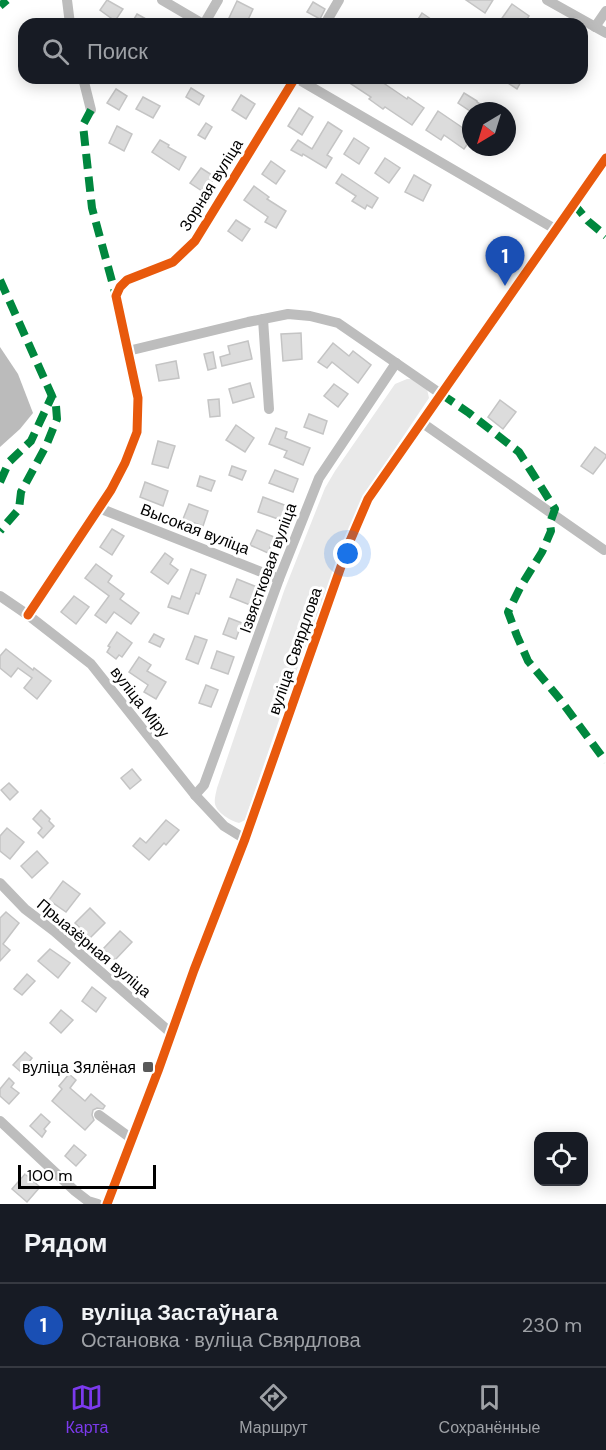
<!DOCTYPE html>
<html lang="ru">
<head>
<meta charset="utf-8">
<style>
	:root { --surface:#171b24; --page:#20242c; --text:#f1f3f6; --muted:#9ea1a6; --line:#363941; --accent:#7c3aed }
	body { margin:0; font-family:"DM Sans",sans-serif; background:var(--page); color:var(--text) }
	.controls { position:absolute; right:18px; bottom:18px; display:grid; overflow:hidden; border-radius:12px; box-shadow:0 3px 15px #0003 }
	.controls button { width:54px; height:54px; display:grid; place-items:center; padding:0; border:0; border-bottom:2px solid var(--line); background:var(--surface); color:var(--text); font:30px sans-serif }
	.compass { position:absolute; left:462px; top:102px; width:54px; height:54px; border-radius:50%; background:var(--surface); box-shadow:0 3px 15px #0003; rotate:218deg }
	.scale { position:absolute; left:18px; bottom:15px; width:138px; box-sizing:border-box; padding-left:6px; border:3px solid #000; border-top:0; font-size:16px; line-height:21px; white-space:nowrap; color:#000; -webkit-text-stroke:4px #fff; paint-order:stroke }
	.you { position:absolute; left:348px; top:554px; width:21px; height:21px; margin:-15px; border:4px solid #fff; border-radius:50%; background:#1a73e8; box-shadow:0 0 0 9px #1a73e833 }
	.badge { display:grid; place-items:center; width:39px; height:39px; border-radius:50%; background:var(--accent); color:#fff; font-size:20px; font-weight:700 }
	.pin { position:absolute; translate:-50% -50px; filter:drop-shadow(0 2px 3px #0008) }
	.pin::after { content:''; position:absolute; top:32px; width:21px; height:18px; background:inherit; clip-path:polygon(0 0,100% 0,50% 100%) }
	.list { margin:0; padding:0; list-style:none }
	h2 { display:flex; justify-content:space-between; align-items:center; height:78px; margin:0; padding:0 24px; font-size:26px }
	h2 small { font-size:20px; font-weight:400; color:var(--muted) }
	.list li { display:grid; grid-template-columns:39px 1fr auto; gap:18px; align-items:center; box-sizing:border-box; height:84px; padding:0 24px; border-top:2px solid var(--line) }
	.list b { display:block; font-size:22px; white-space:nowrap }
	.list p { margin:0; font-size:20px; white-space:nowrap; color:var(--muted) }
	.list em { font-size:20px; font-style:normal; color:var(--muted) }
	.icon { flex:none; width:33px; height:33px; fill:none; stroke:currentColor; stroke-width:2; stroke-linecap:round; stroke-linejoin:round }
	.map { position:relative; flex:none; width:606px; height:1204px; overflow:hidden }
	.search { position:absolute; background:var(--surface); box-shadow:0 3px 15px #0003; left:18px; right:18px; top:18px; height:66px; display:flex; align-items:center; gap:15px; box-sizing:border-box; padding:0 21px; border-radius:18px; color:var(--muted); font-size:22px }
	.sheet { height:162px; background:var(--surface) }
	nav { display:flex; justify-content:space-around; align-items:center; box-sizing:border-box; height:84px; border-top:2px solid var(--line); background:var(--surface); font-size:16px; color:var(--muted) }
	nav a { display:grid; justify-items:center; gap:3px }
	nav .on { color:var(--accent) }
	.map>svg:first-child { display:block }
	.green { fill:#e9e9e9 }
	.water { fill:#bbb }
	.building { fill:#dcdcdc; stroke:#c4c4c4; stroke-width:1.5 }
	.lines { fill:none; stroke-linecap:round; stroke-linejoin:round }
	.minor { stroke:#bdbdbd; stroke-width:10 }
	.quiet { stroke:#00873e; stroke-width:8; stroke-dasharray:15 8; stroke-linecap:butt }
	.cycleway-casing { stroke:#fff; stroke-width:13 }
	.cycleway { stroke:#e8590c; stroke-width:9 }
	.poi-dot { fill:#595959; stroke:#fff; stroke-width:2 }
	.labels { text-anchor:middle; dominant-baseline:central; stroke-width:6; stroke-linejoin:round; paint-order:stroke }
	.street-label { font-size:16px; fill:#000; stroke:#fff }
	.poi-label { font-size:16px; fill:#000; stroke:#fff; text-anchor:end }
</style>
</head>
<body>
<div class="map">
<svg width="606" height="1204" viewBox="0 0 606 1204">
	<rect width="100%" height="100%" fill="#fff"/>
	<path class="green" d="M407,379h5l15,10 2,9 -61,91 -10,19 -68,180 -45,132 -6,3c-8,-2 -22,-10 -24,-19 -1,-5 1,-11 2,-16l67,-197 41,-103 10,-17 60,-87z"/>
	<polygon class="water" points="0,347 18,374 33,413 20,429 0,447"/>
	<g class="building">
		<polygon points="107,0 123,9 115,21 100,10"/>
		<polygon points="466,0 493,0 485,13"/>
		<polygon points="237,1 253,9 246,24 241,24 229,18"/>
		<polygon points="313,2 325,9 320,19 307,12"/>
		<polygon points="512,4 529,16 524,24 505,24 500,21"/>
		<polygon points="422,13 438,24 415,24"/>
		<polygon points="137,14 155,24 131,24"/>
		<polygon points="342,78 376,78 407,99 408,97 424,108 412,125 385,107 383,109 369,99 371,97"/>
		<polygon points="500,78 523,78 517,89"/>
		<polygon points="191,88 204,96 199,105 186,97"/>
		<polygon points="116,89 127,96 119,110 107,103"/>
		<polygon points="464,93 477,101 477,102 491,111 470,111 458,103"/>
		<polygon points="241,95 255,104 246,119 232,110"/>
		<polygon points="143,97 160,106 153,118 136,109"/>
		<polygon points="299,108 313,117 302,135 288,126"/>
		<polygon points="438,111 463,128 466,123 471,126 471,139 464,149 444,135 441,140 426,130"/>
		<polygon points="328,122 342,131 327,155 332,158 326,168 303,154 302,156 291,150 298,140 312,149"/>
		<polygon points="206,123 212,127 205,139 198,135"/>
		<polygon points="117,126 132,134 124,151 109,143"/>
		<polygon points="354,138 369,148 359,164 344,154"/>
		<polygon points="160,140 169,145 168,147 186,157 179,170 152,152"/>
		<polygon points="385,158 400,168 389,183 375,173"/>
		<polygon points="271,161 285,171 276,184 262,174"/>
		<polygon points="201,168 215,177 205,193 190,183"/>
		<polygon points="342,174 378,198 372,208 367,205 365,209 352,201 356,196 336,183"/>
		<polygon points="414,175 431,185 423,201 405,192"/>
		<polygon points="254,186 269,197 267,199 286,211 276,228 265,222 268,217 244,200"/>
		<polygon points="236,220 250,229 242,241 228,231"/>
		<polygon points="301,333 302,359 283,361 281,334"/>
		<polygon points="248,341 252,359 222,366 220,357 230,354 228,346"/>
		<polygon points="333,343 349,356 353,351 371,365 358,383 332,362 327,368 318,362"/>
		<polygon points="213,352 216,368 208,370 204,354"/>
		<polygon points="176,361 179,378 159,381 156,365"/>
		<polygon points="250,383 254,397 233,403 229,389"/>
		<polygon points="334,384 348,394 338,407 324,396"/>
		<polygon points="219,399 220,416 210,417 208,400"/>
		<polygon points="500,400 516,412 503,429 488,417"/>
		<polygon points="309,414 327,421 323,434 304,427"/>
		<polygon points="236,425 254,438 245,452 226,440"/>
		<polygon points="276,428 287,432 285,438 310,448 303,465 284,457 287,451 269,444"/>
		<polygon points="158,441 175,446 168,468 152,464"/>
		<polygon points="595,447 606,455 606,457 593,474 581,466"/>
		<polygon points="232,466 246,471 242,480 229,475"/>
		<polygon points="275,470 298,479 293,492 269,483"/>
		<polygon points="200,476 215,481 211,491 197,486"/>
		<polygon points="145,482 168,491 163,506 140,497"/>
		<polygon points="263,497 287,506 281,520 258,512"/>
		<polygon points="189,504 208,511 203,526 183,519"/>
		<polygon points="112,529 124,536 112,555 100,547"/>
		<polygon points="257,530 274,537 268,553 250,545"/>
		<polygon points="165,553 173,559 170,564 178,570 168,584 151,572"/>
		<polygon points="96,564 112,576 108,582 124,594 120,599 139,613 131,624 114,612 106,623 95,615 109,596 85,578"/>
		<polygon points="191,569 206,575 199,594 196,593 188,614 168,607 172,596 180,599"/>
		<polygon points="237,579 257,587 250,605 230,597"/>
		<polygon points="74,596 89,607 76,624 61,612"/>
		<polygon points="229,618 242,623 236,639 223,634"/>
		<polygon points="117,632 132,643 122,657 119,655 116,659 107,652 110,647 108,646"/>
		<polygon points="154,634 164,639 160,647 149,642"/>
		<polygon points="195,636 207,640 198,664 186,659"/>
		<polygon points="6,649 33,670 34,668 51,681 37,699 24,688 32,678 18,668 11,677 0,668 0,656"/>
		<polygon points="217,651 234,657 228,674 211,668"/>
		<polygon points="139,657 151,665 147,671 166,682 156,699 144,692 148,685 129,672"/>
		<polygon points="206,685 218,690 211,707 199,703"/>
		<polygon points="132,769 141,780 130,789 121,778"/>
		<polygon points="9,783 18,792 10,800 1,790"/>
		<polygon points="41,810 50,819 49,821 54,826 43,838 38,833 42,828 33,819"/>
		<polygon points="166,820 179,830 166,845 164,843 149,860 133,846 140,838 146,843"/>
		<polygon points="7,828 24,842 10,859 0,851 0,836"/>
		<polygon points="37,851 48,863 32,878 21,866"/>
		<polygon points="63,881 80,894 66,912 49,900"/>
		<polygon points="90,908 105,923 90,938 75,923"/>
		<polygon points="6,912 19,923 3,944 10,950 0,961 0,918"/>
		<polygon points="120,931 132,942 115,960 103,949"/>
		<polygon points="50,949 70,963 58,978 38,961"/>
		<polygon points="27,974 35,981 22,995 14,989"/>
		<polygon points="92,987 106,998 96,1012 82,1001"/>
		<polygon points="61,1010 73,1020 61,1033 50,1023"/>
		<polygon points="25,1052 32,1058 21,1072 13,1065"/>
		<polygon points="69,1074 76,1080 70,1088 85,1101 91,1094 105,1106 103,1109 97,1108 93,1110 92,1115 94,1120 85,1130 52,1101 62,1089 59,1086"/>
		<polygon points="9,1078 14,1083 11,1087 19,1093 9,1104 0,1096 0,1089"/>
		<polygon points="41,1114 50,1122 44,1129 46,1131 42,1137 30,1126"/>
		<polygon points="74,1145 86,1155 76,1166 65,1156"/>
		<polygon points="25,1174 40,1187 27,1202 12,1189"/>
	</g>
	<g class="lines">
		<g class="minor">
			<polyline points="67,0 70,24"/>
			<polyline points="162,0 203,24"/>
			<polyline points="547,0 606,33"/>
			<polyline points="204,24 218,0"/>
			<polyline points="325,24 339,0"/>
			<polyline points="595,27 606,11"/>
			<polyline points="83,78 91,110"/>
			<polyline points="296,78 555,229"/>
			<polyline points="263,319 269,409"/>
			<polyline points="128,351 248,322 288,314 310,316 338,323 441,394"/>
			<polyline points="421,422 604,550"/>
			<polyline points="99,508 279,579"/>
			<polyline points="0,596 28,615 91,664 195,795 224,826 245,839"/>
			<polyline points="28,615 111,490 125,463 137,432 138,398 116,296 120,287 127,280 173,262 195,241 295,78"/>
			<polyline points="195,795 204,785 279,579 319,478 396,363"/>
			<polyline points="0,883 25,909 54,931 171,1033"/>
			<polyline points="99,1115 132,1139"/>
			<polyline points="0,1121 75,1191 88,1201 98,1204"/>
			<polyline points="107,1204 158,1071 194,970 245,839 350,541 368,499 606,158"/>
		</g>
		<g class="quiet">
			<polyline points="0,6 7,0"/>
			<polyline points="91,110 83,125 92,208 116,296"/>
			<polyline points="573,203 588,221 606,236"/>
			<polyline points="0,280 52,396 56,406 57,419 46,446 21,492 19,509 0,531"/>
			<polyline points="441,394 469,413 519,452 555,509 550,523 551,531 542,552 521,586 508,612 517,636 528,661 559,698 606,762"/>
			<polyline points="0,482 9,462 31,441 52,396"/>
		</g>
		<g class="cycleway-casing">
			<g id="cycleway">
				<polyline points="28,615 111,490 125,463 137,432 138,398 116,296 120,287 127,280 173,262 195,241 295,78"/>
				<polyline points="107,1204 158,1071 194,970 245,839 350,541 368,499 606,158"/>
			</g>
		</g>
		<use href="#cycleway" class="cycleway"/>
	</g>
	<rect class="poi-dot" x="142" y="1061" width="12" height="12" rx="3"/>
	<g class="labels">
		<g class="street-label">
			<text transform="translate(211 185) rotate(-58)">Зорная вуліца</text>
			<text transform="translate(195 529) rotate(21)">Высокая вуліца</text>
			<text transform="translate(268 568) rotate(-70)">Ізвястковая вуліца</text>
			<text transform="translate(295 651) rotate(-71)">вуліца Свярдлова</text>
			<text transform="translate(140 702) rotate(52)">вуліца Міру</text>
			<text transform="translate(94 948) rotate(40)">Прыазёрная вуліца</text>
		</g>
		<g class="poi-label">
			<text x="136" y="1067">вуліца Зялёная</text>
		</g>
	</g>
</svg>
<div class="controls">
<button><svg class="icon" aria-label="locate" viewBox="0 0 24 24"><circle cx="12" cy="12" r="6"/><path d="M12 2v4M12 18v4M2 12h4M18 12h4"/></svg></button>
</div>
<svg class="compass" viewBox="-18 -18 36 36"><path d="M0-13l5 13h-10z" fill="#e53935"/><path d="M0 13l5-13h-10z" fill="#9ea1a6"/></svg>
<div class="scale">100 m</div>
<div class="you"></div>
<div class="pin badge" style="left:505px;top:286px;background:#1a4fb4">1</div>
<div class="search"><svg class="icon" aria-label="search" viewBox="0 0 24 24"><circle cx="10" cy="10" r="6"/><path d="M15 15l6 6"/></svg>Поиск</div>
</div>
<section class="sheet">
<h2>Рядом<small></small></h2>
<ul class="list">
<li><span class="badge" style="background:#1a4fb4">1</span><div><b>вуліца Застаўнага</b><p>Остановка · вуліца Свярдлова</p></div><em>230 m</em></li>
</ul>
</section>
<nav>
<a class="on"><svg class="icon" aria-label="map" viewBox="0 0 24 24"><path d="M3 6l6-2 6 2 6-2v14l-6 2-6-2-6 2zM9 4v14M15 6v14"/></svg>Карта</a>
<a><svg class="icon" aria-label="directions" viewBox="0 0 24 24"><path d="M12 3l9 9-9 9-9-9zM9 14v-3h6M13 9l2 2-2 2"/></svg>Маршрут</a>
<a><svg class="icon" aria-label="saved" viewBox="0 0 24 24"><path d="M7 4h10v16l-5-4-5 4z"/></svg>Сохранённые</a>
</nav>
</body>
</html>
